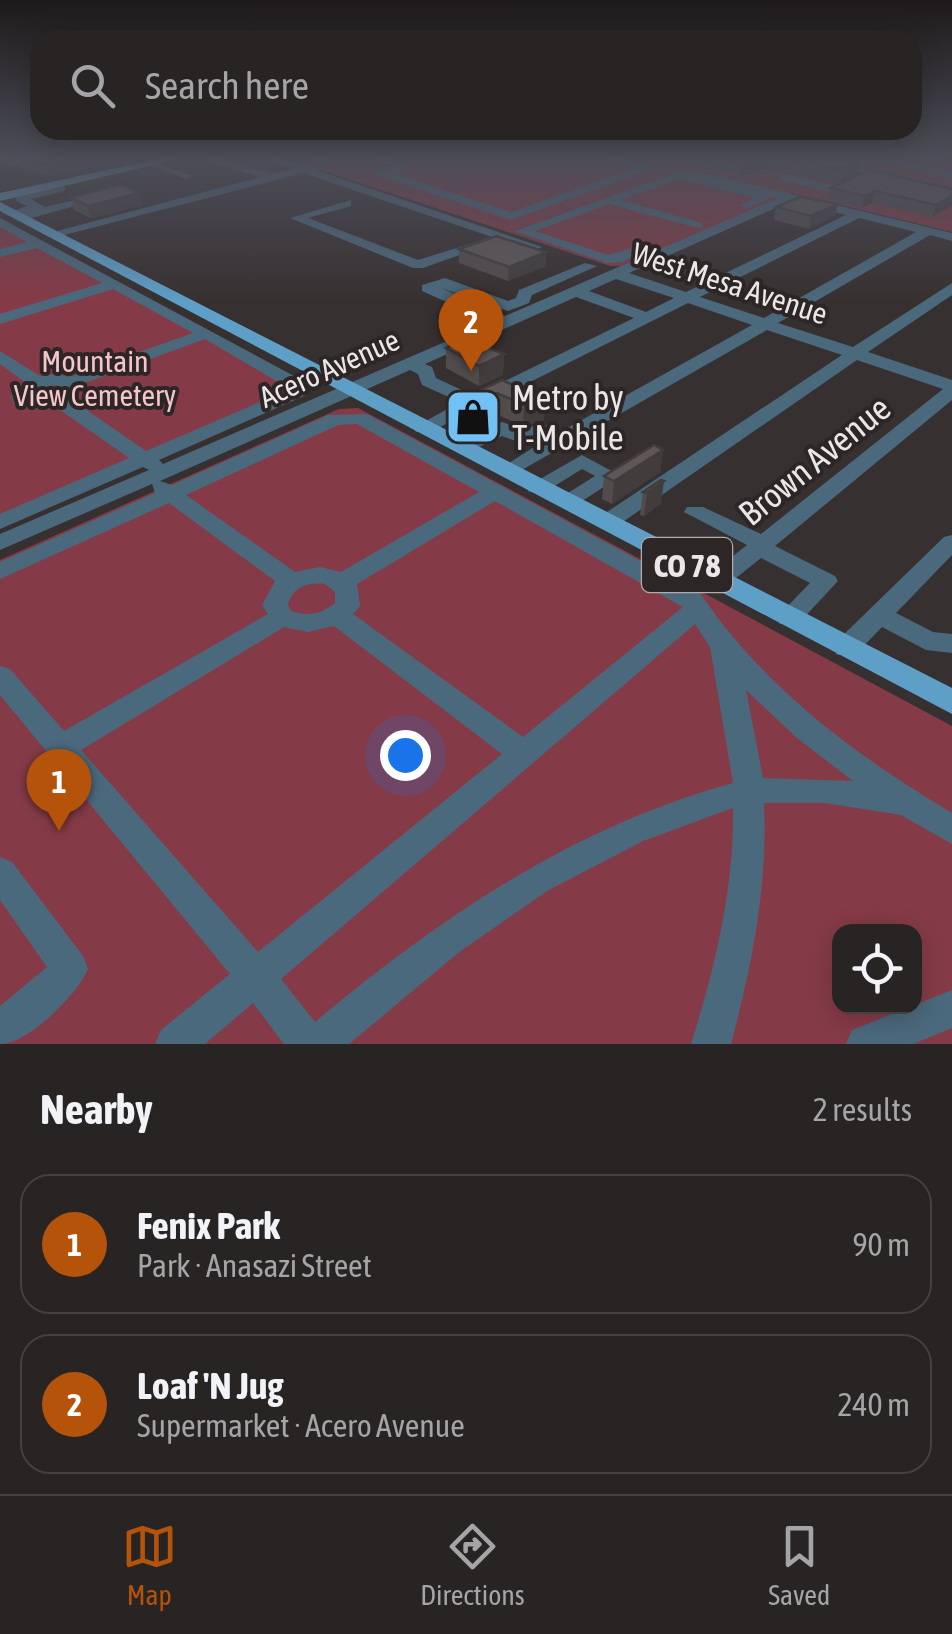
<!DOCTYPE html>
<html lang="en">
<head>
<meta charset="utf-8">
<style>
	:root { --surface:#292424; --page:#312c2c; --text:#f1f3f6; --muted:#a5a4a6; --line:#454141; --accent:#b45309 }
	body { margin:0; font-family:"Asap Condensed",sans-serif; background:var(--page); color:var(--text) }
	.controls { position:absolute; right:30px; bottom:30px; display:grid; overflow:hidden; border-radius:20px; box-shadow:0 5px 25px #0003 }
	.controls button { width:90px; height:90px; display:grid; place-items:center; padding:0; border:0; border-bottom:2px solid var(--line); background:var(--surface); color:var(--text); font:50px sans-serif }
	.you { position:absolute; left:405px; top:755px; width:35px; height:35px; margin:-25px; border:8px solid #fff; border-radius:50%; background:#1a73e8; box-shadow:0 0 0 15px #1a73e833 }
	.badge { display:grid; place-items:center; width:65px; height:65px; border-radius:50%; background:var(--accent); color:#fff; font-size:32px; font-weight:700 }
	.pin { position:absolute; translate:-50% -82px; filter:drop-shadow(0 2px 5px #0008) }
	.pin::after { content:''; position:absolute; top:52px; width:35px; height:30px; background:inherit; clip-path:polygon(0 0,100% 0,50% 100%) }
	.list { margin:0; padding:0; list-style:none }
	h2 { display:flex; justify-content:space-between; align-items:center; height:130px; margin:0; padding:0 40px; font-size:42px }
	h2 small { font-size:32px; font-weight:400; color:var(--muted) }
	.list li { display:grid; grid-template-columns:65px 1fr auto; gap:30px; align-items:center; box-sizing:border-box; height:140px; margin:0 20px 20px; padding:0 20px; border:2px solid var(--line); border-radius:30px }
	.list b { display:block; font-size:38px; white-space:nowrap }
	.list p { margin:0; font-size:32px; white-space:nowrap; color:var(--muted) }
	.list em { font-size:32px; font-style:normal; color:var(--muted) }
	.icon { flex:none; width:55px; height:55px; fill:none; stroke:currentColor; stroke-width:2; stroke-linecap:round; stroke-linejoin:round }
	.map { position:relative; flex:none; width:952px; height:1044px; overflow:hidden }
	.search { position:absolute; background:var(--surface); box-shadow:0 5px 25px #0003; left:30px; right:30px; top:30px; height:110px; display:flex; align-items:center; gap:25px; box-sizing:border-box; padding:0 35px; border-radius:30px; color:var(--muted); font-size:38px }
	.sheet { height:450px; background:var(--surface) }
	nav { display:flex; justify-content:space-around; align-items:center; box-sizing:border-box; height:140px; border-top:2px solid var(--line); background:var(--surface); font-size:28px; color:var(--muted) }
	nav a { display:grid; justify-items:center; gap:5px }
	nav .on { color:var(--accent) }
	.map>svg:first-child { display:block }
	.green { fill:#853b47; fill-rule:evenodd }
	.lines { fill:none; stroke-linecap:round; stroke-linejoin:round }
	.minor { fill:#4b697d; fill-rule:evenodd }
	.major { fill:#5e9fc8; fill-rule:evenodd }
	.wall { fill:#524b4b }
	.shaded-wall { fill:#423d3d }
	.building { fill:#5f5757; stroke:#423d3d; stroke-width:2.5 }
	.labels { text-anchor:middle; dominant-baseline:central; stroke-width:8; stroke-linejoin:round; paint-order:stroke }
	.far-street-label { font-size:30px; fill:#ebe6e7; stroke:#2d2626 }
	.far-park-label { font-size:30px; fill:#f5c5c9; stroke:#2d2626 }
	.shield { fill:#2d2626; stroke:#b2acad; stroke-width:2.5 }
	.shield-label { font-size:32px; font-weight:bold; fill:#ebe6e7 }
	.poi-label { font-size:35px; fill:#ebe6e7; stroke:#2d2626; text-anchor:start }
	.street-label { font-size:35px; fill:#ebe6e7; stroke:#2d2626 }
</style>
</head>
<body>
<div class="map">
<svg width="952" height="1044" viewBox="0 0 952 1044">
	<rect width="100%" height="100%" fill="#373030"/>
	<g class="green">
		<polygon points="279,156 952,156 952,232 791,193 621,266 610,266"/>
		<polygon points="0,219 309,385 303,396 0,527"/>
		<path d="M358,408l594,318v318h-952v-484l339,-151zM840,932h74v74h-74z"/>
	</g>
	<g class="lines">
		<g class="minor">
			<polygon points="0,156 13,159 51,156 12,166 0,161"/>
			<path d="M203,156h18l-1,2 52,16 20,-5 -33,-13c22,0 39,11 61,6l-13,-6h15l15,6 -21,8 226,77 -7,4 -42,-14v6l-70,25h-10l-123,-50 61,-18v6l-43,12 110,42 74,-23 -189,-64 -250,65 -7,-4 215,-57 -58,-17z"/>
			<polygon points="365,156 380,156 409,164 409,168 392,173 511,212 637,168 596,156 612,156 655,168 511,220 376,175 376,171 393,166"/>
			<polygon points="799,156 816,156 952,188 952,196"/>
			<polygon points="893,159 952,172 952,178 889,164"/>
			<polygon points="149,161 193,176 187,179 149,165"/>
			<path d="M687,169l265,64v8l-22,-6 -152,88 75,24 99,-64v12l-84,57 84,28v20l-177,146 60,30 3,5 -40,43h-18l-4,-6 34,-35 -49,-25 -35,28h-18l-3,-5 3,-5 39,-31 -63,-33 3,-5h16l58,27 182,-145 -86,-29 -243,168 -8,2 -11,-7 3,-5 244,-163 -75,-25 -254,145h-14l-3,-4 51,-32 -6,-2 -17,7 -22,-8 -40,19 -10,-6 50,-27 21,8 18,-7 21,8 190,-106 -64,-22 -258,129h-14l-3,-4 47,-26 -38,-17 -4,-11 -8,-4 -250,111 12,4 156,-70 39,-1 333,179c65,96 154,161 252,220v31l-51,-29 -76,-12h-61c4,82 -12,162 -33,241h-40c24,-76 43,-155 42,-236l-90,33 -96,50 -89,62 -109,91h-65l-31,-41 -48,41h-50l6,-14 69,-56 -230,-279v-29l10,3 54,62 204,-117 -6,-9 13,-24 -106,-78 -169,76v-17l155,-69 -3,-9 -152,66v-16l149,-64 -6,-3 -143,62v-15l129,-56 -73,-51 -20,2 -22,-5 -3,-9 14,-13 -25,-18v-13l40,25 18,-2 11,3 124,-44 -80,-44 -113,35v-10l102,-31 -65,-35 -37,9v-8l27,-7 -27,-15v-9l307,165 -1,12 -147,65 4,4 328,-142 -69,-31v-6l23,-7 63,23 8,-3 3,-8 66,-27 12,3 -65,29 -3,8 -21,8 -67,-23 64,28 273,-118 -6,-2 -25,13 -6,-4 13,-7 -75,-19 -58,21 81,23v6l-93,-25 -74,27 73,24 31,-9 7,4 -23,12 -16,1 -92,-32zM791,201l55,14 -160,77 -57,-19zM859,218l57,14 -152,86 -64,-21zM616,279l58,19 -28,14 -57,-21zM576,297l58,21 -164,80 -2,-5 -32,-15 -4,-11 -7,-3zM205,339l85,50 -144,62 -74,-51 10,-16zM56,385l8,3 -14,9h-20l12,-10zM357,424l122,68 -138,80 -21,-5 -25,5 -109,-77 152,-70zM495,501l188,106 -160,130 -170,-123 7,-8 -3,-22zM325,584l10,8v11c-14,11 -27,14 -44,8l-3,-6c4,-18 20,-23 37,-21zM695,624l15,23 23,136c-160,44 -292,134 -418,239l-34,-43zM334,626l168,128 -244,198 -177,-202 203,-123 24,5zM746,690l51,48 56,43 -90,-3z"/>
			<polygon points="783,174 841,187 843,190 837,194 779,179"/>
			<polygon points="60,184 66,188 64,191 31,199 45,207 87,197 93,201 28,219 8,213 27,206 16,201 16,195"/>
			<polygon points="582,455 621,476 568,510 557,503 560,498 595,476 582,469 545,492 529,492 526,487"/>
			<polygon points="952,535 952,555 896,613 933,632 952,634 952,653 926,650 882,627 855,655 837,655 833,648 837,641 944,537"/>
			<path d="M0,857l12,5 71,94 5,13c-11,26 -60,75 -88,75v-38l47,-39 -47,-67z"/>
			<polygon points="952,990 952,1028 913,1044 846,1044 852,1030"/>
		</g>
		<g class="major">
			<polygon points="172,156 192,156 0,201 0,193"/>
			<polygon points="0,202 952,688 952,714 0,211"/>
		</g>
	</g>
	<g class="wall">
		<polygon points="142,156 50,176 20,168 17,157"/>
		<polygon points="663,156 836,156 860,162 857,175 840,183 764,169 742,176"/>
		<polygon points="916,156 952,156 937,163 915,159"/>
		<polygon points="830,188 952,189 932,217 872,203 862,208 828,199"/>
		<polygon points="139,193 142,205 91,218 74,210 71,198"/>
		<polygon points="838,204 835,216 809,229 774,220 776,207"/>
		<polygon points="459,249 546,252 546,266 508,281 459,263"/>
		<polygon points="446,348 504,354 503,375 479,386 446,368"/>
		<polygon points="502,380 544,420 523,426 496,414 472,426 461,421 461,399"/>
		<polygon points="663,450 660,472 612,504 602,499 604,476"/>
		<polygon points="661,480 661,504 644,516 640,515 643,492"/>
	</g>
	<g class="shaded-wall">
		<polygon points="92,156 142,156 50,176 47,165"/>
		<polygon points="766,156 764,169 742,176 744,162"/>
		<polygon points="939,156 952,156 937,163"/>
		<polygon points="860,162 857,175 840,183 843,169"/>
		<polygon points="875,191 872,203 862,208 865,196"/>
		<polygon points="139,193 142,205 91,218 88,206"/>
		<polygon points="952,196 952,206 932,217 936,205"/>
		<polygon points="838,204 835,216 809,229 811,216"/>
		<polygon points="546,252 546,266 508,281 509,267"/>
		<polygon points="504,354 503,375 479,386 479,366"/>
		<polygon points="497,393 496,414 472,426 472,405"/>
		<polygon points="545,399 544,420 523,426 524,405"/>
		<polygon points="663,450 660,472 612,504 614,481"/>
		<polygon points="664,481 661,504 644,516 647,493"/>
	</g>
	<g class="building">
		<polygon points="24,156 92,156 47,165 17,157"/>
		<polygon points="716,156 766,156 744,162"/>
		<polygon points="767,156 836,156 860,162 843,169"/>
		<polygon points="870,170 952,189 952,196 936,205 875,191 865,196 830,188"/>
		<polygon points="122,185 139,193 88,206 71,198 94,191"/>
		<polygon points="800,197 838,204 811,216 776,207"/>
		<polygon points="496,236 546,252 509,267 459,249"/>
		<polygon points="466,339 504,354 479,366 446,348"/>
		<polygon points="502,380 545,399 524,405 497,393 472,405 461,399"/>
		<polygon points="654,445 663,450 614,481 604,476"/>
		<polygon points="661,480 664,481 647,493 643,492"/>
	</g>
	<linearGradient id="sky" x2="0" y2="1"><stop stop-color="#1e1a1a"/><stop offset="0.52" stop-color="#4d4e59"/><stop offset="1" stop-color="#4d4e59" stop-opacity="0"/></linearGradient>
	<rect width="952" height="302" fill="url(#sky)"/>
	<defs>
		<g id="shop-square" transform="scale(2.875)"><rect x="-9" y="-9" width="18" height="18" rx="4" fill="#71c1f5" stroke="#2d2626"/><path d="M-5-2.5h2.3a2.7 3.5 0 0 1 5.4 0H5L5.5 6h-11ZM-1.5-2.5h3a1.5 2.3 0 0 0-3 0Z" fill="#111"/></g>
	</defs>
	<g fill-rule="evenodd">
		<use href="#shop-square" x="473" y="417"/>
	</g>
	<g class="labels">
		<g class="far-street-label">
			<text transform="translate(730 283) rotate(18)">West Mesa Avenue</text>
			<text transform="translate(329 368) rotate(-24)">Acero Avenue</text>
		</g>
		<g class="far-park-label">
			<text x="95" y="361">Mountain<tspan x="95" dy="34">View Cemetery</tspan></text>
		</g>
		<rect class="shield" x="642" y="538" width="90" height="54" rx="8"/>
		<g class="shield-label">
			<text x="687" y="565">CO 78</text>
		</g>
		<g class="poi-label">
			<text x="512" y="397">Metro by<tspan x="512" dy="40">T-Mobile</tspan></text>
		</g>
		<g class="street-label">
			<text transform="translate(814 460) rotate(-39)">Brown Avenue</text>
		</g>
	</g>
</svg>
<div class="controls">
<button><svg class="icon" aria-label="locate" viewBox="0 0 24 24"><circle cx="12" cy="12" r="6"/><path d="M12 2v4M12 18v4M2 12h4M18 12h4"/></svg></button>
</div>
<div class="you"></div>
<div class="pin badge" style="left:59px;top:831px">1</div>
<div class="pin badge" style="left:471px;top:371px">2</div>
<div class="search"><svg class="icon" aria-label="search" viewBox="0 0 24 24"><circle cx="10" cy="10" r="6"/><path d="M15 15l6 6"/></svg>Search here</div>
</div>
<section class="sheet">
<h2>Nearby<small>2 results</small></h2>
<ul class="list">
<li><span class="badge">1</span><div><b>Fenix Park</b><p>Park · Anasazi Street</p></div><em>90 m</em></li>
<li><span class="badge">2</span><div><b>Loaf 'N Jug</b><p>Supermarket · Acero Avenue</p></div><em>240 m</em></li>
</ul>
</section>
<nav>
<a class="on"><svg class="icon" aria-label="map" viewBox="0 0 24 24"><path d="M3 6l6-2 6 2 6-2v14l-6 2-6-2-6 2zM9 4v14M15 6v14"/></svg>Map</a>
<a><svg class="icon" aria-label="directions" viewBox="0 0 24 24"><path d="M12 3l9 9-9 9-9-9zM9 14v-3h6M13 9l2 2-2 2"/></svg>Directions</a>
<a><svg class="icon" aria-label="saved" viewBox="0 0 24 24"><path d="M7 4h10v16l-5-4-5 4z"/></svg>Saved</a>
</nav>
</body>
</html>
